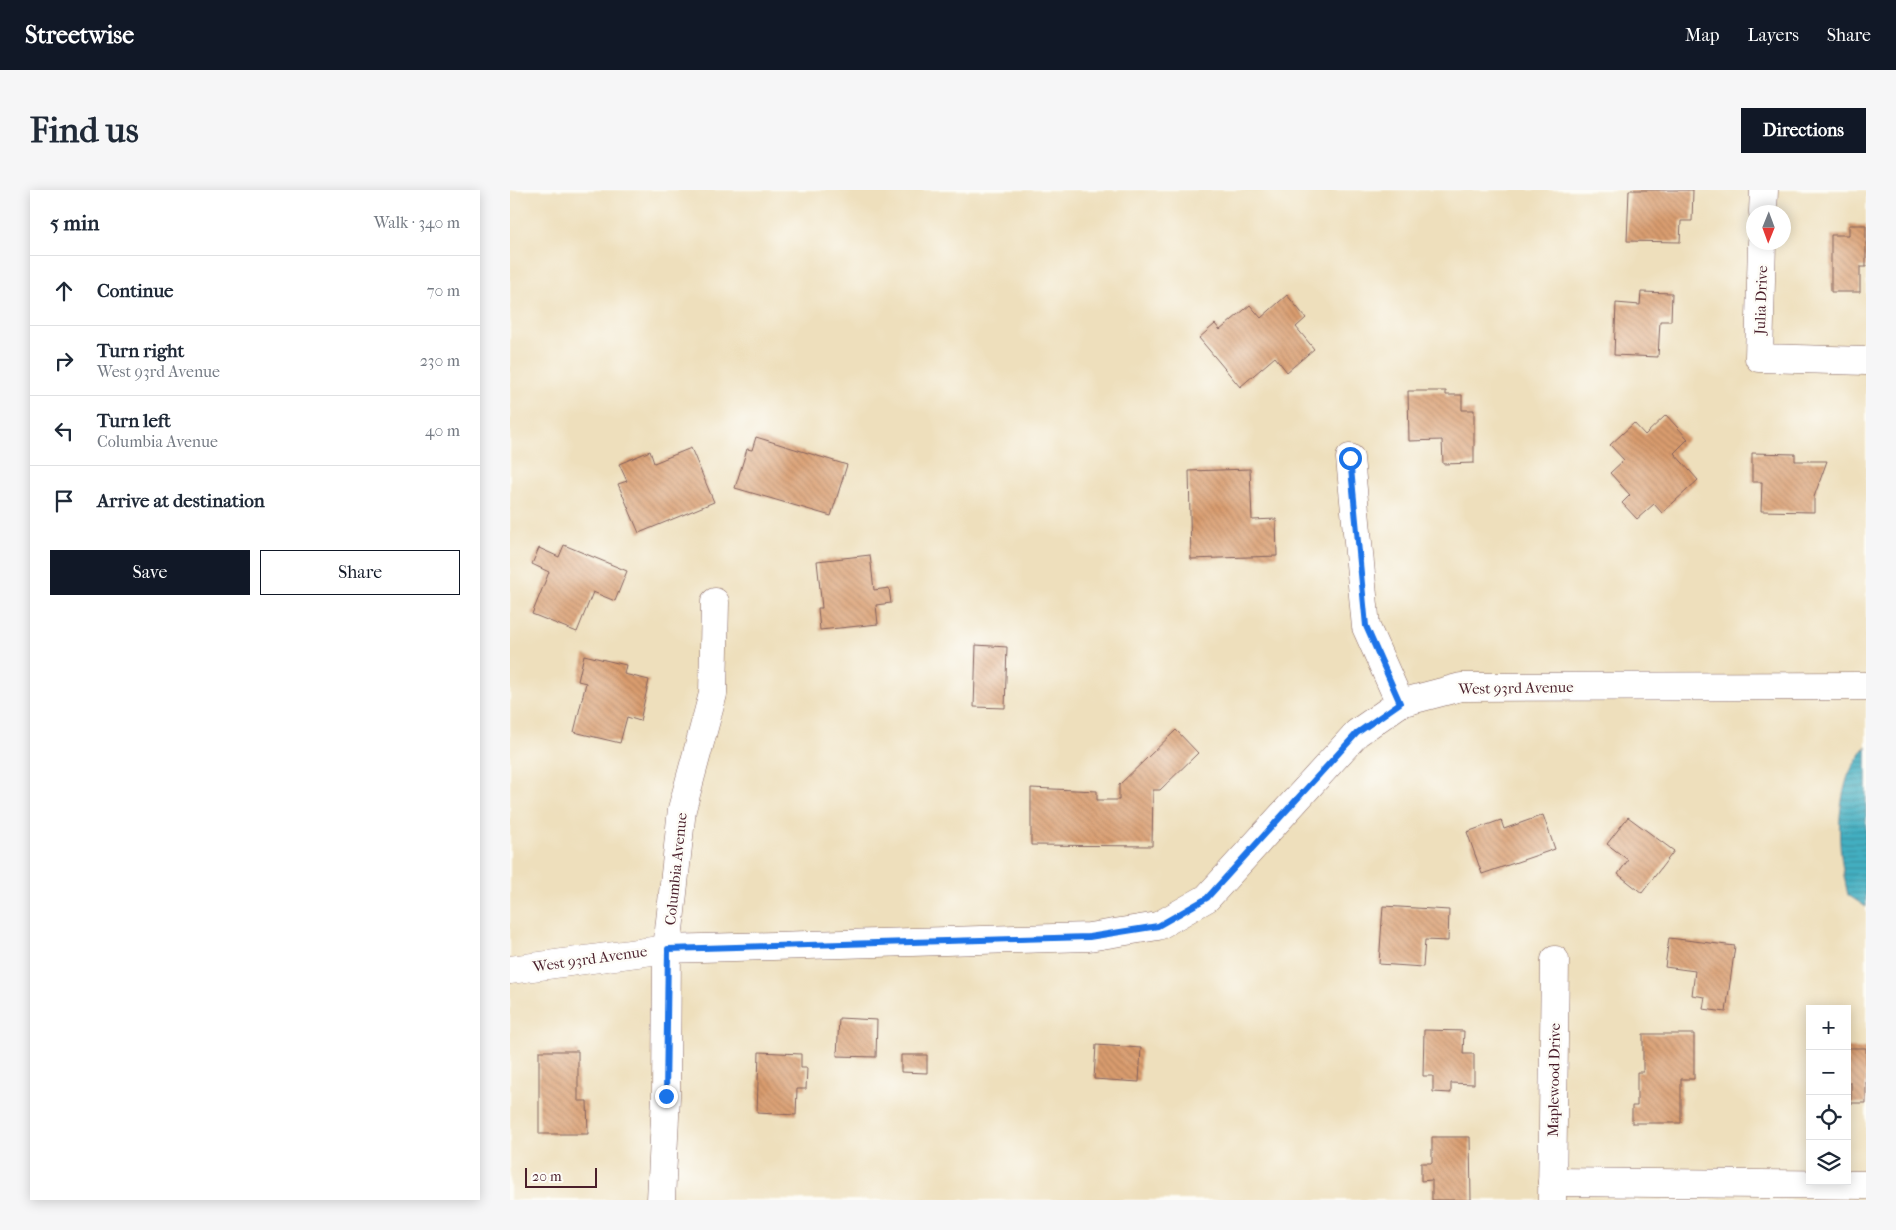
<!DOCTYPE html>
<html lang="en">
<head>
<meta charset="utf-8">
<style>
	:root { --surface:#fff; --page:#f6f6f7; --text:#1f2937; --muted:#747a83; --line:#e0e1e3; --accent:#111827 }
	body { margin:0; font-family:"IM FELL French Canon",serif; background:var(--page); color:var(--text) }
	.controls { position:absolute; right:15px; bottom:15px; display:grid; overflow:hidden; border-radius:0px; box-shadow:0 2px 12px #0003 }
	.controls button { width:45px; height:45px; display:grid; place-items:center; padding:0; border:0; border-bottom:1px solid var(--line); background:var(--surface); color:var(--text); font:25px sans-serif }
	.compass { position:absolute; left:1236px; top:15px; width:45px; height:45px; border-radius:50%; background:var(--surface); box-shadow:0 2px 12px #0003; rotate:181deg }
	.scale { position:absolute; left:15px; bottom:12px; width:72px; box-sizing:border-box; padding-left:5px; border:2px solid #4a1f2b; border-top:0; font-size:14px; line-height:18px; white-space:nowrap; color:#4a1f2b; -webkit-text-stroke:4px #fdfcf7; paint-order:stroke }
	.stop { position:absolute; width:15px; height:15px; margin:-11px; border:4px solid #1a73e8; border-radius:50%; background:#fff }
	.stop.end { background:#1a73e8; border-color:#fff; box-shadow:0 1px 5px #0008 }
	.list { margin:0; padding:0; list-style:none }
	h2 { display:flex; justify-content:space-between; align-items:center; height:65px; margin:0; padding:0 20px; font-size:21px }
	h2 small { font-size:16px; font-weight:400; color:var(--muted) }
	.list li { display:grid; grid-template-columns:32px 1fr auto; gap:15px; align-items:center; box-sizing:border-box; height:70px; padding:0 20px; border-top:1px solid var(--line) }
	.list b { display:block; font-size:19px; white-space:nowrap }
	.list p { margin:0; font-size:16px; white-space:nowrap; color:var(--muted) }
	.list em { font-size:16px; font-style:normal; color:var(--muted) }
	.actions { display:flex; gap:10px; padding:15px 20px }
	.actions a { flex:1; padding:11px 0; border:1px solid var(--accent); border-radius:0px; text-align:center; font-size:18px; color:var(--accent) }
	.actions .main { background:var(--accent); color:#fff }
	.icon { flex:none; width:28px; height:28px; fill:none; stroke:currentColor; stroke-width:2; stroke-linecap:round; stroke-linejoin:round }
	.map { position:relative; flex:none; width:1356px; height:1010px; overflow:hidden; border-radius:0px }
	header { display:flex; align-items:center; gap:30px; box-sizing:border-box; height:70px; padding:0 25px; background:var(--accent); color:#fff }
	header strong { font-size:24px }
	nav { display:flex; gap:28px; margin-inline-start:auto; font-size:18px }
	.intro { display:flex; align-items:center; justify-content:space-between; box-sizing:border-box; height:120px; padding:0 30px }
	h1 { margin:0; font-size:35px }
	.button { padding:12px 22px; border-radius:0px; background:var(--accent); color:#fff; font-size:18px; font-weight:700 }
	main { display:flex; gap:30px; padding:0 30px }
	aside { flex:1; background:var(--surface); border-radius:0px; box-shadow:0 2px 12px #0003 }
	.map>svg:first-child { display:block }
	.water { fill:url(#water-rules); stroke:#466776 }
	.building { fill:url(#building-back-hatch) }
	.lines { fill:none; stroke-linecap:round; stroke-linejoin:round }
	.minor-casing { stroke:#83625e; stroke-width:29 }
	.minor { stroke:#fff; stroke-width:28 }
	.route { stroke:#1a73e8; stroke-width:6 }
	.labels { text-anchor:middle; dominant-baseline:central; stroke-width:5; stroke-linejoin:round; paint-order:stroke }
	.street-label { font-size:15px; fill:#4a1f2b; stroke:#fdfcf7 }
</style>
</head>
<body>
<header>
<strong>Streetwise</strong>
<nav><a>Map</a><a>Layers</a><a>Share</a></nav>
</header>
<div class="intro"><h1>Find us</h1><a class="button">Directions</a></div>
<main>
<aside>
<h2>5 min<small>Walk · 340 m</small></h2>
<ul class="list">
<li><svg class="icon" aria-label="ahead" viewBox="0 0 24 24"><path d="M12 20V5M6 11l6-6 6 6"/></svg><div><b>Continue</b></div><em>70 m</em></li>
<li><svg class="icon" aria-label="right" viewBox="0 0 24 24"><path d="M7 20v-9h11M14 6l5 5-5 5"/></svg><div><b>Turn right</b><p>West 93rd Avenue</p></div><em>230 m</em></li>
<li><svg class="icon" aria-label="left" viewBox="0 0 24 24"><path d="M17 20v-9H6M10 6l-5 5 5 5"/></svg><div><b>Turn left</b><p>Columbia Avenue</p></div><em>40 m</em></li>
<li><svg class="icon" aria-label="arrive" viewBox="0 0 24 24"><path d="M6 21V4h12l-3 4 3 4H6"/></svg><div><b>Arrive at destination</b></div></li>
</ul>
<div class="actions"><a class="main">Save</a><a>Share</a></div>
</aside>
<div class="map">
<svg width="1356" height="1010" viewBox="0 0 1356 1010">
	<defs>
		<pattern id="water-rules" width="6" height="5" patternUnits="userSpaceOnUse" patternTransform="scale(1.25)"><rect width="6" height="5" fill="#43afc1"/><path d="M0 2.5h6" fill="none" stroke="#3a8e9d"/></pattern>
		<pattern id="building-back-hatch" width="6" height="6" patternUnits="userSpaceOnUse" patternTransform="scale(1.25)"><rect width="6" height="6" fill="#d99c6e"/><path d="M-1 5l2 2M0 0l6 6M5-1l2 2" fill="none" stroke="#b27f5b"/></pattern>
	</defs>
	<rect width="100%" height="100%" fill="#fdfcf7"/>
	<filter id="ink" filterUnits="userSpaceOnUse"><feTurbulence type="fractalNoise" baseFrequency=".02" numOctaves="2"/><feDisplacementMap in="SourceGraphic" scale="10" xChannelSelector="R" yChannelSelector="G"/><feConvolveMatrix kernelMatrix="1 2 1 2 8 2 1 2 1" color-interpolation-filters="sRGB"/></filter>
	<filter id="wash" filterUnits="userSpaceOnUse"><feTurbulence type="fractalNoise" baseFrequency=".0096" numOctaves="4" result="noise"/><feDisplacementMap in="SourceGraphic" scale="20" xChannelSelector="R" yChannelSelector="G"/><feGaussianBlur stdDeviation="1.12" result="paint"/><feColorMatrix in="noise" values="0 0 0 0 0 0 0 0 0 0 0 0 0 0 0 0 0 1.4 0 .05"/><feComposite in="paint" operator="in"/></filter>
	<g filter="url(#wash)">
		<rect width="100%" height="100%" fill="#eedfbc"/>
		<path class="water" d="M1356,556v161l-18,-12c-9,-39 -13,-77 -1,-116 3,-11 13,-23 19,-33z"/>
		<g id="blocks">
			<g class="building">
				<polygon points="1119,0 1183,0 1182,31 1171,31 1170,52 1117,51"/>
				<polygon points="1339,35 1356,35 1356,77 1350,77 1350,102 1321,102 1321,45 1339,45"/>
				<polygon points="1131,102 1162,103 1161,131 1150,131 1148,167 1104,165 1106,113 1130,115"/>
				<polygon points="777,105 796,128 786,137 804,159 777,182 765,167 730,197 689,148 705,134 710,140 740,115 751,128"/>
				<polygon points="898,201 936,201 936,205 952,205 952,220 964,220 964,273 933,274 932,250 899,251"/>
				<polygon points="1156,225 1178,249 1164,263 1188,290 1152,323 1144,314 1127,329 1112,313 1120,305 1100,283 1114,270 1100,255 1124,233 1135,245"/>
				<polygon points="246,247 337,275 321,326 225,298 237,259 242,260"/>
				<polygon points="181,258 204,312 129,343 108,294 117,291 109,274 140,261 144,273"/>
				<polygon points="1242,263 1285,264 1285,271 1317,271 1304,307 1304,322 1251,321 1252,292 1242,292"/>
				<polygon points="740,279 742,330 766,329 767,366 681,369 679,281"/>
				<polygon points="54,355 117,381 105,411 83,402 67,442 22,424 39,382 22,374 29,358 49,367"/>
				<polygon points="360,365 364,400 379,398 381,413 366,415 368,434 310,440 308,418 312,418 307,371"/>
				<polygon points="466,455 497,457 495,518 464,517"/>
				<polygon points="74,465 116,475 114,484 139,490 130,531 117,527 110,553 64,542 76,493 68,491"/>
				<polygon points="666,540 688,563 650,600 643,600 642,656 521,655 521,598 587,601 587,610 609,610 609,595"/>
				<polygon points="1033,625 1045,659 972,684 957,642 991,630 994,639"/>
				<polygon points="1118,627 1164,661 1132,703 1108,684 1118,670 1097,654"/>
				<polygon points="873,716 939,720 938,751 915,750 913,777 869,774"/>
				<polygon points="1159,748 1225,756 1216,822 1193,819 1195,807 1182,805 1185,781 1155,777"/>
				<polygon points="329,828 367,830 366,867 327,866"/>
				<polygon points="914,840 954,841 953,864 964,864 964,894 941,893 941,903 923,902 923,886 913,886"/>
				<polygon points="1133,844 1184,844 1184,889 1171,889 1171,933 1122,933 1122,916 1127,916 1127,882 1133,882"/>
				<polygon points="586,855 631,858 629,892 584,889"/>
				<polygon points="1337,858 1356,858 1356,913 1341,913 1341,893 1337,893"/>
				<polygon points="29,861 68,861 68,911 77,911 78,944 29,944"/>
				<polygon points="249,862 291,864 291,878 297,878 296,899 287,899 286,925 247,923"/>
				<polygon points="391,865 417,865 417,883 391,882"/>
				<polygon points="922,947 960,947 961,1010 922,1010 922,990 911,991 911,973 922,973"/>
			</g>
		</g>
	</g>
	<g filter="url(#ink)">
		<use href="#blocks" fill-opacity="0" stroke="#83625e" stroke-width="1"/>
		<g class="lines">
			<g class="minor-casing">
				<g id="minor">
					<polyline points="1253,22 1254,0"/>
					<polyline points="1252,52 1249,168 1356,171"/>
					<polyline points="840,268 856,437 890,513"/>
					<polyline points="0,780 157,759 579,747 648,736 697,708 847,543 890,513 951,497 1356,496"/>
					<polyline points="1042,992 1356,995"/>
					<polyline points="151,1010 156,906 157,759 172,619 203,504 205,412"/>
					<polyline points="1042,1010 1045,770"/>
				</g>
			</g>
			<use href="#minor" class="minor"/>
		</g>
	</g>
	<g class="lines" filter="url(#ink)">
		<polyline class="route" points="156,906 158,759 579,747 648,736 697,708 847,543 890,513 856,436 840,268"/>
	</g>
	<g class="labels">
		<g class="street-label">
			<text transform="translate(1251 110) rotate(-88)">Julia Drive</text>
			<text transform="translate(1006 498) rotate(-1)">West 93rd Avenue</text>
			<text transform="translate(166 679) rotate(-84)">Columbia Avenue</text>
			<text transform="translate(80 769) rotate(-8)">West 93rd Avenue</text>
			<text transform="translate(1044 890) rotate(-89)">Maplewood Drive</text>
		</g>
	</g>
</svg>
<div class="controls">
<button>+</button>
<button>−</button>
<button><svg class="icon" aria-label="locate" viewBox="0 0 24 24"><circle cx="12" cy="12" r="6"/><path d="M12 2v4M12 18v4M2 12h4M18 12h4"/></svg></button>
<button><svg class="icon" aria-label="layers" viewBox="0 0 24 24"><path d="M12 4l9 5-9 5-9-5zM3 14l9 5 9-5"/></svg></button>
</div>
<svg class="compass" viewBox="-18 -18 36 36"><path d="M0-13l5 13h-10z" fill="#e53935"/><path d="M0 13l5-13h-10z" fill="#747a83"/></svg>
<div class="scale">20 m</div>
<div class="stop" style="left:840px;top:268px"></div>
<div class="stop end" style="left:156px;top:906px"></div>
</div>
</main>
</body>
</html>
